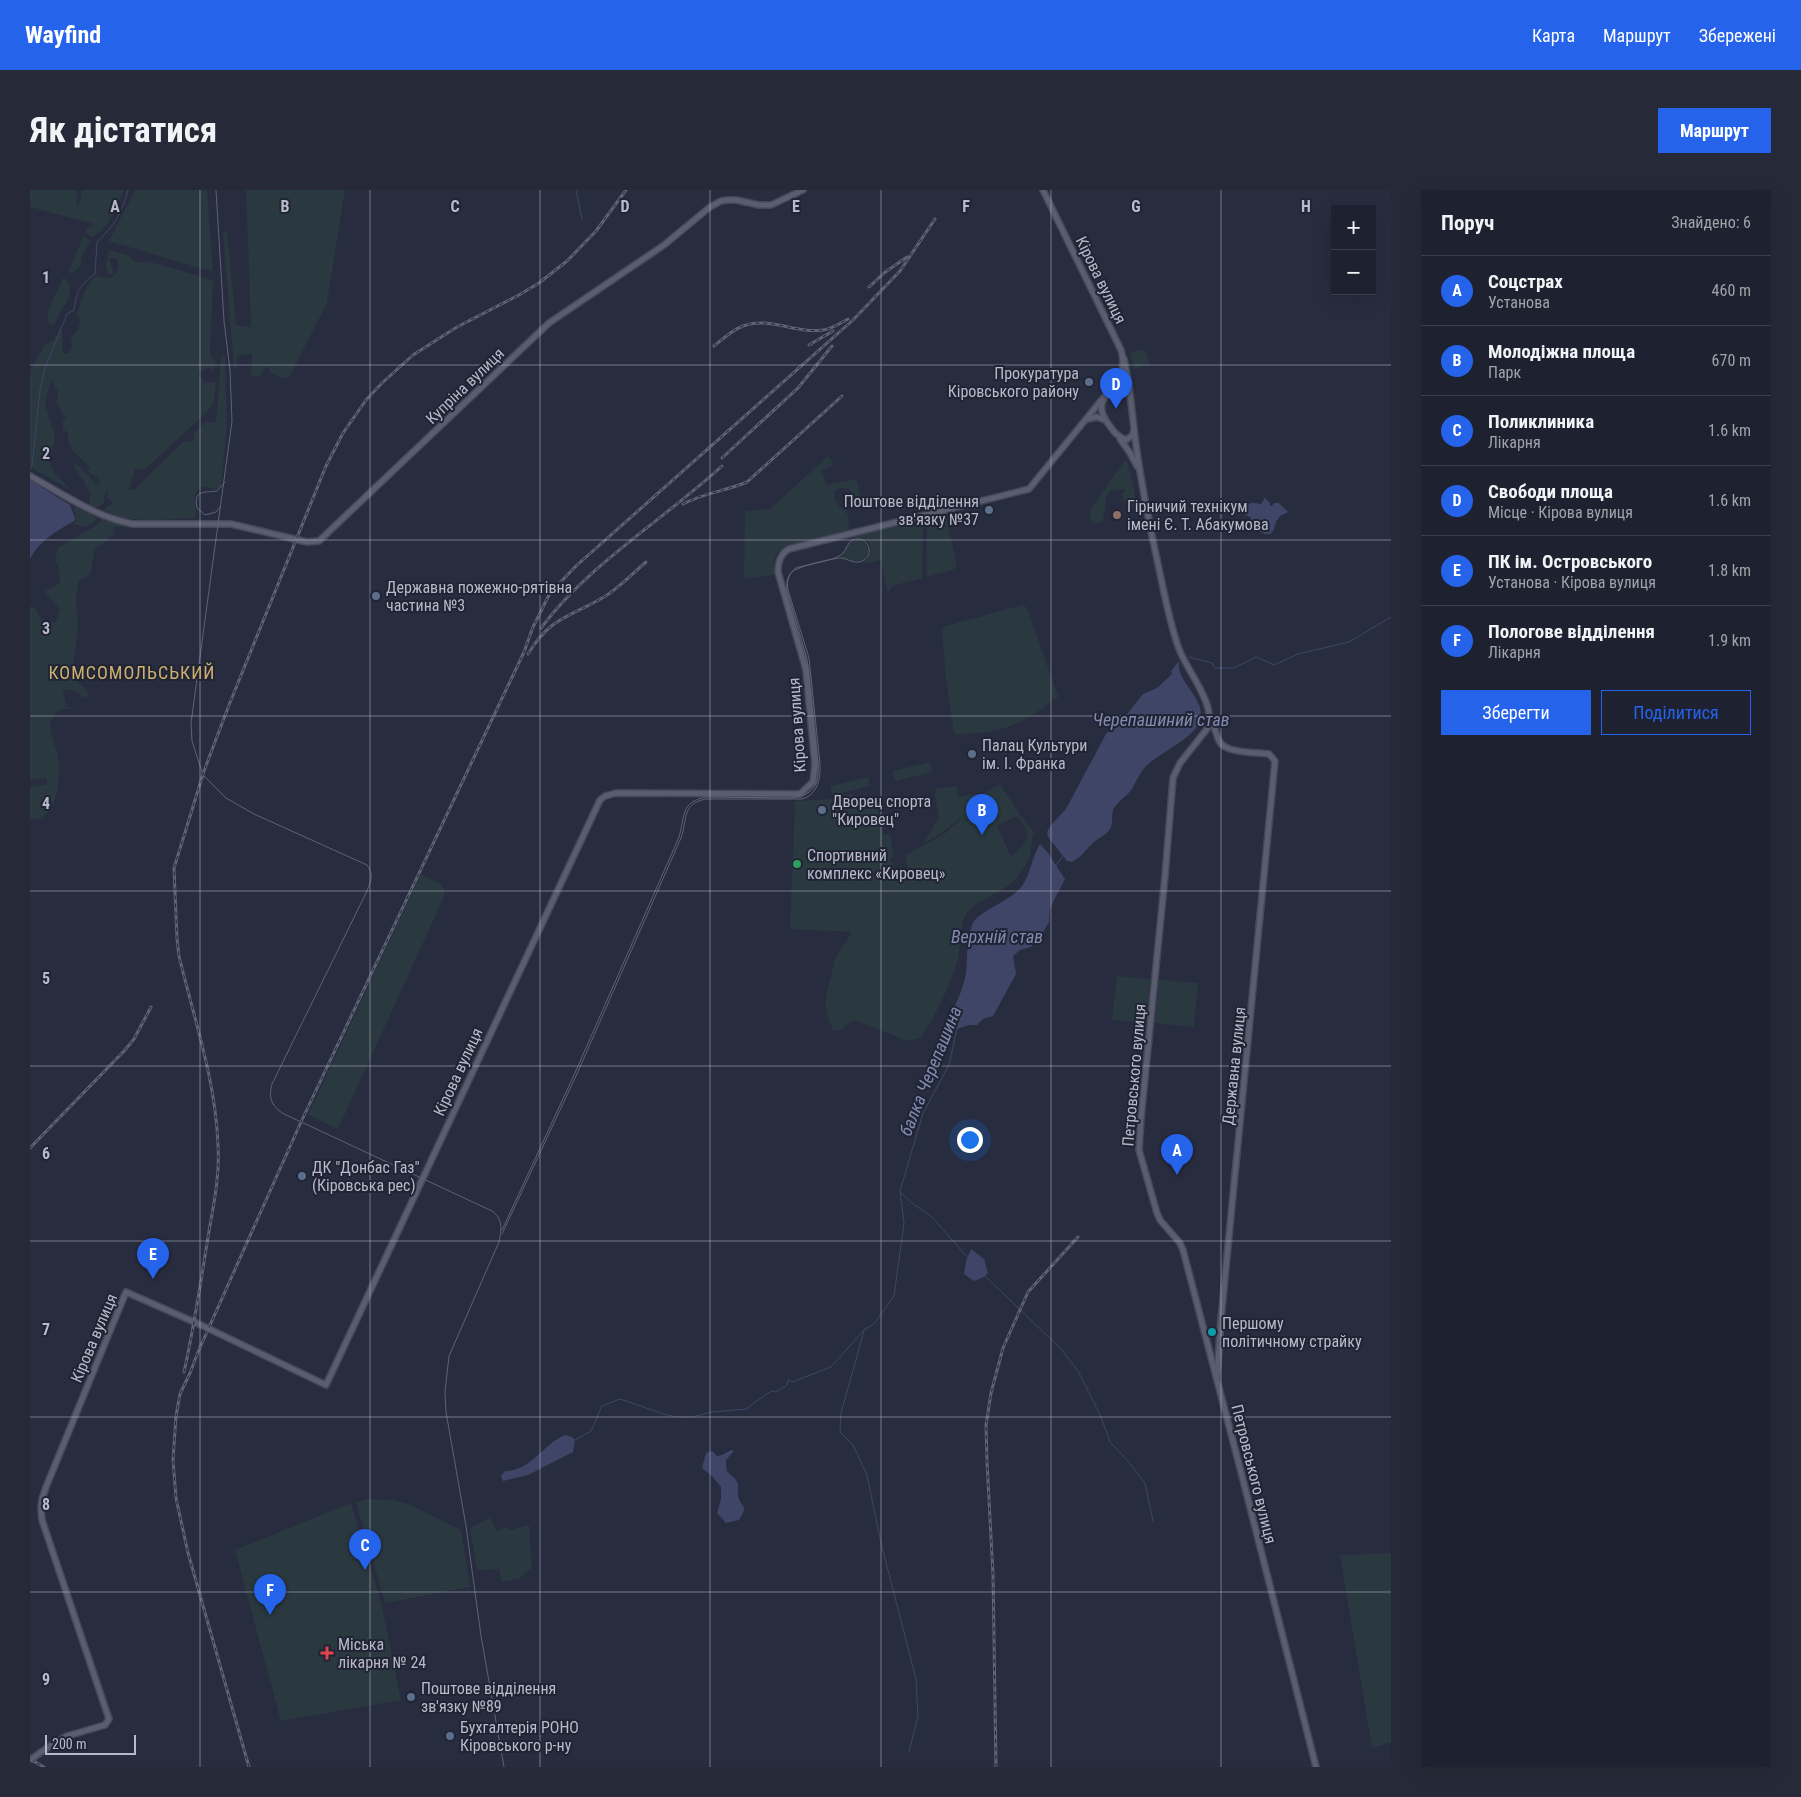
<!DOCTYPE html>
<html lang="uk">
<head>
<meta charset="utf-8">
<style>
	:root { --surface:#1e212f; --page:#262937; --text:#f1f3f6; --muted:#a1a3aa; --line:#3c3e4b; --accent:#2563eb }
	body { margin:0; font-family:"Roboto Condensed",sans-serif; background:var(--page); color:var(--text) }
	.controls { position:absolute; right:15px; top:15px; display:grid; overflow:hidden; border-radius:0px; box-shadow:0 5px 20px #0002 }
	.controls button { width:45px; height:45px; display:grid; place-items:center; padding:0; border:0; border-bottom:1px solid var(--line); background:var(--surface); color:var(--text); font:25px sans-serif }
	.scale { position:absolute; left:15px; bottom:12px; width:91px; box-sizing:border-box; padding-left:5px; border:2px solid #b8bac9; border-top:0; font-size:14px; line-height:18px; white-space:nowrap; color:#b8bac9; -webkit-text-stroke:4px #202434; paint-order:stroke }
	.you { position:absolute; left:939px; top:949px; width:18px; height:18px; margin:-12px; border:4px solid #fff; border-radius:50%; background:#1a73e8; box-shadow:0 0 0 8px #1a73e833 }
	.badge { display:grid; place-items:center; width:32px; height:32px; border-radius:50%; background:var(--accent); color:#fff; font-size:16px; font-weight:700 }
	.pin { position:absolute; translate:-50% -41px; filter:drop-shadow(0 1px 2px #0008) }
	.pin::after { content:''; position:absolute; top:26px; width:18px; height:15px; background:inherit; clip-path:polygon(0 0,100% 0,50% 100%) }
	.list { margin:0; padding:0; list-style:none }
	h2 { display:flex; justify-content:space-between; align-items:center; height:65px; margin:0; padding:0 20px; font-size:21px }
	h2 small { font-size:16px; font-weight:400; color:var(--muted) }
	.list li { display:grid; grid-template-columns:32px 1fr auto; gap:15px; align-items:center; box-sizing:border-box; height:70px; padding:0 20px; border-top:1px solid var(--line) }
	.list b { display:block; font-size:19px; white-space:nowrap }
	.list p { margin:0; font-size:16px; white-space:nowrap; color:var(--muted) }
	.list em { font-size:16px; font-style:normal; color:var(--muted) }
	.actions { display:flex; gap:10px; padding:15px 20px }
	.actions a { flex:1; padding:11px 0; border:1px solid var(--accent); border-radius:0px; text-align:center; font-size:18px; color:var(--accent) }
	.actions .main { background:var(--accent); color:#fff }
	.map { position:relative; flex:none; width:1361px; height:1577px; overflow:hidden; border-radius:0px }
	header { display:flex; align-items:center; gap:30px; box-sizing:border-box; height:70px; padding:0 25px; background:var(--accent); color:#fff }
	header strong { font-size:24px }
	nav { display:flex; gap:28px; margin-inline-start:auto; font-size:18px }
	.intro { display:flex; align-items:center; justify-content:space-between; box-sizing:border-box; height:120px; padding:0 30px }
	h1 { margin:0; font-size:35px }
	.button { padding:12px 22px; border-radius:0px; background:var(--accent); color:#fff; font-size:18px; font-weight:700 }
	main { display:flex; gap:30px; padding:0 30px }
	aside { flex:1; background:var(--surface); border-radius:0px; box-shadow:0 5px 20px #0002 }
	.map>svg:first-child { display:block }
	.green { fill:#2a3840; fill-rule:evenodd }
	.water { fill:#3f4567 }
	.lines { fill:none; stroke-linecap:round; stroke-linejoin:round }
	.stream { stroke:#3f4567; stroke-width:1 }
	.major-casing { stroke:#454858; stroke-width:8 }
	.major { stroke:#5a5d6f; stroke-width:5 }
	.tram { stroke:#5e6276; stroke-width:1 }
	.rail-casing { stroke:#5e6276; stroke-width:3 }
	.rail { stroke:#202434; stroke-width:1; stroke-dasharray:4; stroke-linecap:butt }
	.major-bridge-casing { stroke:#454858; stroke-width:8; stroke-linecap:butt }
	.major-bridge { stroke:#5a5d6f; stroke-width:5 }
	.grid { fill:none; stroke:#b8bac9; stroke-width:1; stroke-opacity:0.55 }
	.service-dot { fill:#5c6f8a; stroke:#202434; stroke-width:2 }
	.education-dot { fill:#8d6e63; stroke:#202434; stroke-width:2 }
	.leisure-dot { fill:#2e9e5b; stroke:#202434; stroke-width:2 }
	.culture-dot { fill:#0f9aa8; stroke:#202434; stroke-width:2 }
	.health-dot { fill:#e0444e; stroke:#202434; stroke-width:2 }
	.labels { text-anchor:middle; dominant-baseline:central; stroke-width:4; stroke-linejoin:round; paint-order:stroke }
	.street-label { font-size:16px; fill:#b8bac9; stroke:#202434 }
	.poi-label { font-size:16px; fill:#b8bac9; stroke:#202434; text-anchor:start }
	.neighbourhood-label { font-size:18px; letter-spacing:1px; fill:#ceb06f; stroke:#202434 }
	.water-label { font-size:18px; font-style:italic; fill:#828aaf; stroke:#202434 }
	.grid-label { font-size:16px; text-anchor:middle; font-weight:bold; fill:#b8bac9; stroke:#202434; stroke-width:4; stroke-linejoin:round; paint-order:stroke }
</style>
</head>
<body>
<header>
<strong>Wayfind</strong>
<nav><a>Карта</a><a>Маршрут</a><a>Збережені</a></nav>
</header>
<div class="intro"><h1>Як дістатися</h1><a class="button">Маршрут</a></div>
<main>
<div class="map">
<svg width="1361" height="1577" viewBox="0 0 1361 1577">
	<rect width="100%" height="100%" fill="#282c3f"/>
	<g class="green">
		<path d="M0,0h48l-2,16 4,-4 2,-12h42c-8,17 -14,38 -32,47l-6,-4 1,-5 5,-1 2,-3 -64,-17z"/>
		<polygon points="105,0 177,0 183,82 79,51"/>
		<polygon points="216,0 315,0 297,113 260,186 255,189 240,183 240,178 234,177 231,185 226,187 221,185 222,163 207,166 206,179 204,177 193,43 197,41 206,135 221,137"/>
		<polygon points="54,45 60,51 52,66 50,77 40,84 39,81"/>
		<path d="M80,60l20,6c5,9 7,7 17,5l66,19 -3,71 2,7 4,3 -2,10 -5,-4 -5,4 -7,1 8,11 11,-1 -2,20 -7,10 -63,58 -9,-1 -6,20 5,1 49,-48 11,-1v-8l11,-11 11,1 5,-66 4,-1 2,70 -6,60 -5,4 -12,-4c-17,9 -5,18 -9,32 -26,1 -68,7 -90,-8l2,-4 5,-2 -1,-4 -4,-2 1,-8c-4,4 -5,7 -3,12l-9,6 -7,-3 2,-12 -18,-28 4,-1 19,20 4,-1 -2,-5 -11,-7 3,-4c-10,-10 -24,-18 -22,-34l-5,-4v-8l4,-5 -4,-1 -6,-12 1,-11 -7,-12 -6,24 10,32 -1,7 -5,16 4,13 18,18 -41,-23v-97l10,-16 3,-8 11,-6 6,-10 2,2 1,22 6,-1 3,-5 -1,-11 7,-7 2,-10 -3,-5c5,-14 7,-29 19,-39 4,1 8,3 12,2 10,-1 12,-11 9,-19l-5,-1 -3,1 5,14 -4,2 -4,-6 2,-16z"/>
		<path d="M33,87l8,9 -3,13 -14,25 -4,1c-9,-14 10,-34 13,-48z"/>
		<polygon points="1110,159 1111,161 1115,160 1120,175 1104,179 1100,163"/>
		<path d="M798,266l6,8 -12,7 4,14 30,-6 6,23 -7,-7 -3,-1 -3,-5 -9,-1 -5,3c-3,9 2,16 11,19l3,9 -1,10 -4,3c-15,4 -61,12 -68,23 -3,6 -2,13 -2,20l-30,4 1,-68 25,-2z"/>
		<path d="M1096,269l3,8 9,41 -10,2 -6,-16 3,-4 -1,-1 -13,2 -5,5 -1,16 -2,1 1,5 -2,3 -7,3c-5,-4 -6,-7 -5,-14z"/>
		<path d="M43,316l22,10 1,4 -11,7 -12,-3c6,-6 1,-11 0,-18z"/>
		<polygon points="913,323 916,327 927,375 923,380 897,387 897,328"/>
		<path d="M73,328l20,6 -2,3h-6l-3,3 3,4 -20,15 -5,26 -11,5 -3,18 2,29 -6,48 15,16 1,5 -3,2 -12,-8h-10l3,16 8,2c-7,1 -17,1 -21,8 -8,14 5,31 6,46 1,19 -2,61 -29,57v-32l17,-3 -1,-6 -16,2v-174l4,1 8,13 14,2 4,-13 -16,-17 16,-9 -2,-18 -3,-4 3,-13 39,-23z"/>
		<polygon points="893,329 892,388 862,396 858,403 851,370 833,374 833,373 840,366 841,356 838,351 826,348 825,346"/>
		<path d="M824,350c12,-1 18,9 11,19l-10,3 -17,-5c7,-4 8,-13 16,-17z"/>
		<path d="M993,415l4,3 31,88 -1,2c-16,11 -33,24 -52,30 -16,5 -35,6 -51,6l-9,-63 -3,-44z"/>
		<polygon points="900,572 902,582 865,591 863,581"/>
		<polygon points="838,587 840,596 802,605 800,596"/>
		<path d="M970,594l26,39 8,9c-3,7 -2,12 -3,19 -2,10 -8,19 -14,27 -14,15 -45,23 -52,38 -6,14 -4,31 -8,46 -9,29 -20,50 -36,76l-13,3 -54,-21 -14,10h-7l-6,-15 -2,-14 10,-42 17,-27 -62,-3 5,-128 34,-2 24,-5 4,17 20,-4 7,28 6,-1 4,23 -4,1 3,13 8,-1 8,4 -4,-19 39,-21 17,-15 -1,-1 -17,14 -19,11 15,-26 -4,-21 1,-7 20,-3 2,11 14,-3h10zM988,626l10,17 -3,10 -14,14 -14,-32z"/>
		<polygon points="391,684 412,695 415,704 413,709 308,939 278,925"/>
		<polygon points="1087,786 1120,789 1116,833 1082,830"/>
		<polygon points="1129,790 1168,793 1164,837 1125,833"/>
		<polygon points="337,1309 364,1310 381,1315 431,1340 440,1397 355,1413 326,1312"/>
		<polygon points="321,1313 352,1416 371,1510 251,1531 205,1360"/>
		<polygon points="460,1328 467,1341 477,1337 480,1340 499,1335 502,1378 489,1389 471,1392 469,1379 447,1380 440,1338"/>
		<polygon points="1361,1363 1361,1552 1342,1558 1310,1365"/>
	</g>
	<g class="water">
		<path d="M0,290l40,25 5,13 -1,3c-18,10 -35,20 -44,38z"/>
		<path d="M1235,308l5,5v3h2l2,-3h5l9,9c-3,2 -8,3 -10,7 -3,3 -3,8 -5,12 -7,10 -19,-5 -23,-10l1,-3 -6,-4 -1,-5c3,-8 10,-6 17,-5z"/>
		<path d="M1149,471c-3,21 23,34 22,55 -1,20 -42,37 -55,50 -6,6 -10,16 -14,23 -5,7 -13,11 -18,19 -3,6 -1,13 -3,19 -4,8 -11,10 -17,15 -8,7 -12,15 -22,20l-5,-1 -19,-24 -1,-5 4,-7 15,-16 40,-75 17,-15 20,-25 14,-6 15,-14 -1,-3z"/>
		<path d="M1010,654l8,9 17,26 -15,29 -1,14 -8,13 -10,12 -11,3 -7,6 3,18 -23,42 -10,3 -6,6h-8l-12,4 -11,-7c9,-16 17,-31 20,-49 2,-16 0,-35 7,-50 7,-13 38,-22 49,-37 9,-13 10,-29 18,-42z"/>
		<polygon points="941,1059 954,1069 958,1083 954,1087 944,1091 934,1084 936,1071"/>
		<path d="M535,1245l7,2 3,3 -2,12 -45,23 -25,6 -2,-5 4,-5c26,0 38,-27 60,-36z"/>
		<path d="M701,1260l3,1 -8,9c0,16 2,10 10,20 4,5 1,10 2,15 2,13 12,9 1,25l-13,3 -9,-10 4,-14v-12l-9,-11 -10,-8 4,-15 6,-2 5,5 5,-1z"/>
	</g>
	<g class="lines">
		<g class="stream">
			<polyline points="546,0 552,29"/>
			<path d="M0,279l2,-3 8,-76 5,-22 22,-54 7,-4c2,-17 6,-26 21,-36l2,-32c17,-15 25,-30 31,-52"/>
			<polyline points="1159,467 1182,473 1185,478 1204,478 1226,467 1244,475 1268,464 1319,452 1361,427"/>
			<polyline points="1025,677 1033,666"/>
			<polyline points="870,1002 882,1013 902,1027 937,1067"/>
			<polyline points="955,1086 1031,1159 1048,1181 1071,1227 1080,1252 1098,1271 1115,1293 1123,1331"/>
			<polyline points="834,1141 811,1223 810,1242 823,1255 837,1285 851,1353 886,1489 888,1526 879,1562"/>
			<polyline points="545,1250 561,1241 572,1216 590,1209 637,1225 647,1227 662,1227 681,1222 716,1219 735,1205 742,1201 746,1202 757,1195 758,1190 762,1192 801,1177 834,1140 844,1134 864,1106 874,1033 870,1001 893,923 919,875 927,838"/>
		</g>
		<g class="major-casing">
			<g id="major">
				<path d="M1013,0l78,160c2,7 3,16 0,23 -9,21 -31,27 -12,52 5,7 9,12 17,15l7,-5 1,-7 -5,-43 -7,-6 -7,3"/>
				<polyline points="1094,169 1099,195"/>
				<polyline points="1057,229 1067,227 1075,230"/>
				<path d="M1104,238c5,46 14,90 24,136 6,28 11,57 21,85 8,22 39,57 28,80l-27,34 -7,15 -8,98 -24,242 -2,32 18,63 3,7 20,23 3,7 58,222 75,295"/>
				<polyline points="1090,249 1100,263 1107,276"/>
				<path d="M0,286c33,18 65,41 103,48h98l76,18 12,-1 230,-218 115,-78 46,-38 11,-6 7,-1h8l23,5h12l32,-15"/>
				<path d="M1181,527c3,8 5,17 8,24 7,13 37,11 50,13l6,7 -54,558 -4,58"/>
				<path d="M17,1558l20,-12 38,-11 4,-6 -67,-199 -1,-11 1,-10 4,-12 80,-195 75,33 125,60 274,-585 5,-4 11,-3 184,1 13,-12 2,-17 -9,-95 -28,-98c0,-10 2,-18 11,-23l240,-60 75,-92"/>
			</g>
		</g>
		<use href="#major" class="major"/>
		<g class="tram">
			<path d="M186,0l8,131 6,49 2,51 -41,302 1,18 11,34 23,23 28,16 113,51c7,10 4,15 0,26l-95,193c-4,14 0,23 12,30l208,97c12,9 9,19 7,31l-50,114 -4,36 1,20 20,114 15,110 23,131"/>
			<path d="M190,317l-4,5 -11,3 -8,-7c-4,-19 8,-15 20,-17l8,-9"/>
			<path d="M472,1040l72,-155 105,-238c6,-20 1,-35 27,-40l84,1c22,-2 30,-12 28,-34l-11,-105 -20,-68c-1,-10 1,-17 9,-23 11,-4 40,-7 47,-15 5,-6 6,-16 16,-14 12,2 14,18 3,22 -8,4 -14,-3 -22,-3 -10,1 -41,8 -48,14 -5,5 -5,12 -4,18l21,68 11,106c1,15 -3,31 -18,35h-96c-25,5 -18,20 -25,39l-105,238 -74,158"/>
		</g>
		<g class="rail-casing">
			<g id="rail">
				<polyline points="839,97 854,83 877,67"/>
				<polyline points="779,155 803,141"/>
				<path d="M684,156c9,-7 18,-16 29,-20 26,-10 53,8 80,4 9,-1 17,-7 25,-11"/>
				<polyline points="692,268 768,198 802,156"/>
				<path d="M653,314c20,-11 43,-13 64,-22l95,-86"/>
				<path d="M511,438c48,-64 122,-108 181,-162"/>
				<path d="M498,464c22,-37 42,-37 76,-57 15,-9 28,-23 42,-35"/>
				<polyline points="0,958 95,860 104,849 121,817"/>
				<path d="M154,1182c10,-45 17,-90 24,-135 5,-30 12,-60 10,-91 -2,-65 -24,-127 -39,-190l-2,-17 -3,-71 30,-97 25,-66 97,-239 17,-33 23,-33 16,-17 31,-28 44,-28 62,-32 20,-12 28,-22 29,-30 30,-41"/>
				<polyline points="0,1569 14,1577"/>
				<polyline points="219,1577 158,1363 146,1308 143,1270 146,1226 150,1204 160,1183 168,1162 271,932 494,462 503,437 520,403 546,376 823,130 870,81 905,29"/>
				<polyline points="966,1577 963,1385 957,1272 956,1235 961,1203 973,1158 998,1102 1048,1047"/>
			</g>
		</g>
		<use href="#rail" class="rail"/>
		<g class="major-bridge-casing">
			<polyline id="major-bridge" points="0,1570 17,1558"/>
		</g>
		<use href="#major-bridge" class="major-bridge"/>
	</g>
	<path class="grid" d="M170,0v1577M340,0v1577M510,0v1577M680,0v1577M851,0v1577M1021,0v1577M1191,0v1577M0,175h1361M0,350h1361M0,526h1361M0,701h1361M0,876h1361M0,1051h1361M0,1227h1361M0,1402h1361"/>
	<g class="service-dot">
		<circle cx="1059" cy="192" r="5"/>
		<circle cx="959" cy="320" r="5"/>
		<circle cx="346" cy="406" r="5"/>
		<circle cx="942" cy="564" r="5"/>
		<circle cx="792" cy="620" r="5"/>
		<circle cx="272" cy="986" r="5"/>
		<circle cx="381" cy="1507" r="5"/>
		<circle cx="420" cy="1546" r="5"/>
	</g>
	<circle class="education-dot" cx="1087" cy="325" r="5"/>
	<circle class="leisure-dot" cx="767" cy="674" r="5"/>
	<circle class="culture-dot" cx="1182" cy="1142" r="5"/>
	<path class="health-dot" d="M294.5 1455.5h5v5h5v5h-5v5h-5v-5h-5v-5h5z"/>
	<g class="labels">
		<g class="street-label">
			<text transform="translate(1071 90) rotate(64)">Кірова вулиця</text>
			<text transform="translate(435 196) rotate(-44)">Купріна вулиця</text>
			<text transform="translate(767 535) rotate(-94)">Кірова вулиця</text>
			<text transform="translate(1204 876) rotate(-84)">Державна вулиця</text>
			<text transform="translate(428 882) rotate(-65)">Кірова вулиця</text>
			<text transform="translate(1104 885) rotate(-85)">Петровського вулиця</text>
			<text transform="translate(64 1148) rotate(-67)">Кірова вулиця</text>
			<text transform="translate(1224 1284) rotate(76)">Петровського вулиця</text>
		</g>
		<g class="poi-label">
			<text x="1049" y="183" text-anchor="end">Прокуратура<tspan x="1049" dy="18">Кіровського району</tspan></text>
			<text x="949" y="311" text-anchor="end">Поштове відділення<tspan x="949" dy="18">зв'язку №37</tspan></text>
			<text x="1097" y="316">Гірничий технікум<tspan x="1097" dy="18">імені Є. Т. Абакумова</tspan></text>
			<text x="356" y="397">Державна пожежно-рятівна<tspan x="356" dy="18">частина №3</tspan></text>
			<text x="952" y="555">Палац Культури<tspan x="952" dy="18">ім. І. Франка</tspan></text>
			<text x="802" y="611">Дворец спорта<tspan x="802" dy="18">"Кировец"</tspan></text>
			<text x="777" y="665">Cпортивний<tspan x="777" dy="18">комплекс «Кировец»</tspan></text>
			<text x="282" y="977">ДК "Донбас Газ"<tspan x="282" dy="18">(Кіровська рес)</tspan></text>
			<text x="1192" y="1133">Першому<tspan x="1192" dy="18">політичному страйку</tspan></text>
			<text x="308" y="1454">Міська<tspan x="308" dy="18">лікарня № 24</tspan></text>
			<text x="391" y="1498">Поштове відділення<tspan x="391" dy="18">зв'язку №89</tspan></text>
			<text x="430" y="1537">Бухгалтерія РОНО<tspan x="430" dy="18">Кіровського р-ну</tspan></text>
		</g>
		<g class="neighbourhood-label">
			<text x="102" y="482">КОМСОМОЛЬСЬКИЙ</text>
		</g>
		<g class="water-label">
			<text x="1131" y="529">Черепашиний став</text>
			<text x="967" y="746">Верхній став</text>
			<text transform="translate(900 881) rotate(-68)">балка Черепашина</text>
		</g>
	</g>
	<g class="grid-label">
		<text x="85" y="22">A</text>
		<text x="255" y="22">B</text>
		<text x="425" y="22">C</text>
		<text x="595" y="22">D</text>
		<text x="766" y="22">E</text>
		<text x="936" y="22">F</text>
		<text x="1106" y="22">G</text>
		<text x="1276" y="22">H</text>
		<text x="16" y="93">1</text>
		<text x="16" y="269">2</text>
		<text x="16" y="444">3</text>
		<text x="16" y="619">4</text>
		<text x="16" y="794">5</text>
		<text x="16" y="969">6</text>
		<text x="16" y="1145">7</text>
		<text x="16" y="1320">8</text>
		<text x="16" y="1495">9</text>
	</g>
</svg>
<div class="controls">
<button>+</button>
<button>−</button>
</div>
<div class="scale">200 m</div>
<div class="you"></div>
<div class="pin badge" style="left:1147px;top:985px">A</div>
<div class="pin badge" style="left:952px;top:645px">B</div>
<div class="pin badge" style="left:335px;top:1380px">C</div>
<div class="pin badge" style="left:1086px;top:219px">D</div>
<div class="pin badge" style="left:123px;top:1089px">E</div>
<div class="pin badge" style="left:240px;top:1425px">F</div>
</div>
<aside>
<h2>Поруч<small>Знайдено: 6</small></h2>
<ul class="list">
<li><span class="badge">A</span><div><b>Соцстрах</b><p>Установа</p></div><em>460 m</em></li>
<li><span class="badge">B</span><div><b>Молодіжна площа</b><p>Парк</p></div><em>670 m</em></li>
<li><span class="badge">C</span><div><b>Поликлиника</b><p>Лікарня</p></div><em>1.6 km</em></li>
<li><span class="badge">D</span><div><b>Свободи площа</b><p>Місце · Кірова вулиця</p></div><em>1.6 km</em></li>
<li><span class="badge">E</span><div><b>ПК ім. Островського</b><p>Установа · Кірова вулиця</p></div><em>1.8 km</em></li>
<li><span class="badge">F</span><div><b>Пологове відділення</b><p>Лікарня</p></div><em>1.9 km</em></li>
</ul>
<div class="actions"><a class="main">Зберегти</a><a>Поділитися</a></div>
</aside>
</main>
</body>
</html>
